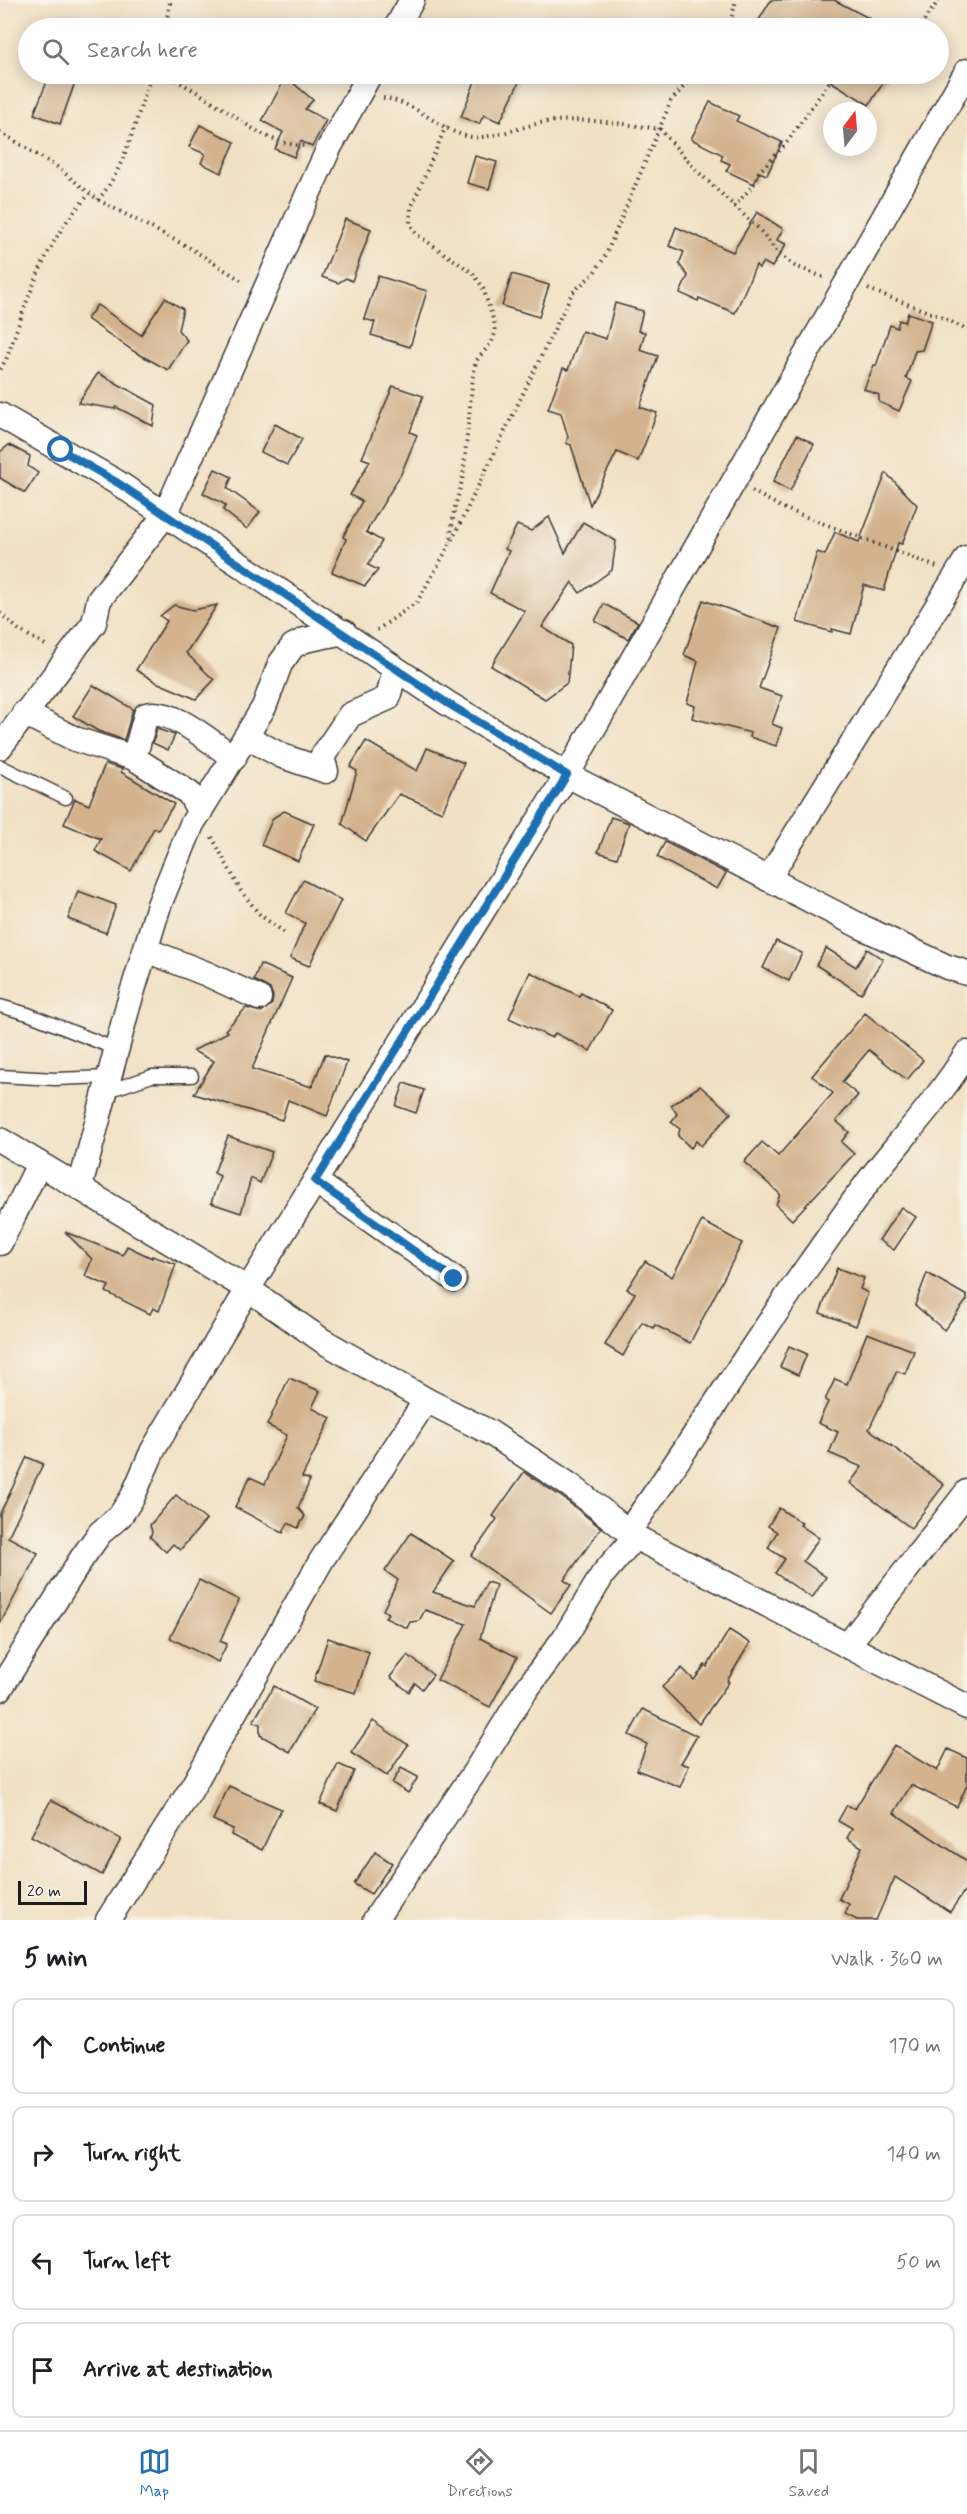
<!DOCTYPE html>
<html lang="en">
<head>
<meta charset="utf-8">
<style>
	:root { --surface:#fff; --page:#f2f2f2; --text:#202124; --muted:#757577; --line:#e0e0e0; --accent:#1f6fb2 }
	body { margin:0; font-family:Mynerve,sans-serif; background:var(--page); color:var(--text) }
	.compass { position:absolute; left:823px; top:102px; width:54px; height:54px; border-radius:50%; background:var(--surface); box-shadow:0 3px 15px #0003; rotate:16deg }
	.scale { position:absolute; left:18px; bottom:15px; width:69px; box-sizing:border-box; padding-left:6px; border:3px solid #1c1c1c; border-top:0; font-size:16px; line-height:21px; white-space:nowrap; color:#1c1c1c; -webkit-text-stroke:4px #f7f3e8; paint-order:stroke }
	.stop { position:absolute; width:18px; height:18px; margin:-14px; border:4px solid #1f6fb2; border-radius:50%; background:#fff }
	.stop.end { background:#1f6fb2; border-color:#fff; box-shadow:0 2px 6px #0008 }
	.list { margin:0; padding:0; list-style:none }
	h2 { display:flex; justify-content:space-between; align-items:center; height:78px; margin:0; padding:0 24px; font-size:26px }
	h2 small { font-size:20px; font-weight:400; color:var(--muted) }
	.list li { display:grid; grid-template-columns:39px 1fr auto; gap:18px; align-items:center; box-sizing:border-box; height:96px; margin:0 12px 12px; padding:0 12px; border:2px solid var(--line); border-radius:12px }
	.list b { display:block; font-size:22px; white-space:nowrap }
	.list em { font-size:20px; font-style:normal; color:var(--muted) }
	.icon { flex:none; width:33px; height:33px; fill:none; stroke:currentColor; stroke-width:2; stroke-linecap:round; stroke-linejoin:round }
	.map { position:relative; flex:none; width:967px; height:1920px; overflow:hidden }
	.search { position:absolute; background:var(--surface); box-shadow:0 3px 15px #0003; left:18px; right:18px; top:18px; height:66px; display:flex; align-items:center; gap:15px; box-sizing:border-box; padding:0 21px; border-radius:33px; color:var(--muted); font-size:22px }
	.sheet { height:510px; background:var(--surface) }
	nav { display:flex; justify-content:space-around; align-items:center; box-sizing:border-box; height:84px; border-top:2px solid var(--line); background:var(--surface); font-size:16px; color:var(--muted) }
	nav a { display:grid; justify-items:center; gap:3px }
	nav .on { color:var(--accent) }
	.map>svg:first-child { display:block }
	.building { fill:#d3b28d }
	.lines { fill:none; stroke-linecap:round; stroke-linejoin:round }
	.service-casing { stroke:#3c3935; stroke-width:15 }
	.minor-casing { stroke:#3c3935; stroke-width:27 }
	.path { stroke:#3c3935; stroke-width:4; stroke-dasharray:1.5 4.5; stroke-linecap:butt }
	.service { stroke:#fff; stroke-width:12 }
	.minor { stroke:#fff; stroke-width:24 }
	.route { stroke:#1f6fb2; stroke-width:8 }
</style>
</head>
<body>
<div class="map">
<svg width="967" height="1920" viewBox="0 0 967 1920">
	<rect width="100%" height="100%" fill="#f7f3e8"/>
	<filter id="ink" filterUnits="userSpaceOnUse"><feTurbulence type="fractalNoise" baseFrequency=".0167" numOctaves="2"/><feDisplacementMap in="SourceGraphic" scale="12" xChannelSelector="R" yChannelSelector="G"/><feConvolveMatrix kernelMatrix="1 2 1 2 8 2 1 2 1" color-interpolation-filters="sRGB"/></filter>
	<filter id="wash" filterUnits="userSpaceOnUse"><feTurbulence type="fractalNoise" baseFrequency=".008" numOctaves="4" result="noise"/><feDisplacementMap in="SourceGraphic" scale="24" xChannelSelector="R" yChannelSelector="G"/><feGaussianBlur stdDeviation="1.35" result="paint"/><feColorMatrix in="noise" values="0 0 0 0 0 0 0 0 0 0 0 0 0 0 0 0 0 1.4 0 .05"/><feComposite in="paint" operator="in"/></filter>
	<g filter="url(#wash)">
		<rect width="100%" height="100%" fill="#f1e0c3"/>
		<g id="blocks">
			<g class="building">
				<polygon points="771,0 834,0 888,28 754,28"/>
				<polygon points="50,74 78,74 60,124 34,114"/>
				<polygon points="478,74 523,74 500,122 484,115 479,124 461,117"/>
				<polygon points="819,74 889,74 869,105"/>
				<polygon points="286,77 313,100 305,109 326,120 312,147 301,141 294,157 275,149 283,132 262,121"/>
				<polygon points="710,102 739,116 736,121 782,142 767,175 759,172 754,184 726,171 730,164 721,160 723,155 691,139"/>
				<polygon points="200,125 235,142 221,173 201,163 205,154 189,147"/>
				<polygon points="475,156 497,162 489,189 467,183"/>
				<polygon points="757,212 783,229 777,240 786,244 772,267 763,262 759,268 756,265 735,313 699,298 698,301 680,293 688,276 679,264 684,252 669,246 676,227 733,252"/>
				<polygon points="345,219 371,229 352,281 346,278 338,283 322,277"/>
				<polygon points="512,274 549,285 539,317 502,306"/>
				<polygon points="378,276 427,291 410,347 371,335 375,322 364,319"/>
				<polygon points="165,298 183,309 178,330 187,340 168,370 135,352 87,319 97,305 141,335"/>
				<polygon points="615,303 643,311 638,331 645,332 640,350 658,356 640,407 657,413 638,461 617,452 590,505 571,445 566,443 568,437 561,413 548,409 563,368 568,370 582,331 606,339"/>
				<polygon points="908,313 932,321 922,350 915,351 906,378 912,381 899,411 879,402 879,395 864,389 874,365 876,366 890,325 897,328 899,320 905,322"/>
				<polygon points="98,373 156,405 153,426 116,407 115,409 78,403"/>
				<polygon points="393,386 423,396 410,432 417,435 401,474 366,532 382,541 368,565 378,570 365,586 332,572 346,539 343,537 362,501 350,495 370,461 362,458"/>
				<polygon points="275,424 302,439 287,465 261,452"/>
				<polygon points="797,435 814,444 790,491 773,482"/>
				<polygon points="9,445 30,456 28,466 38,473 25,493 0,478 0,452"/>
				<polygon points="215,469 232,477 227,488 260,512 247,529 223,510 226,505 203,493"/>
				<polygon points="886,473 917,505 902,544 898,543 884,591 864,585 851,634 832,629 832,632 797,622 817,552 825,555 835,532 859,542"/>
				<polygon points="549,517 565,553 583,522 616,541 612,570 580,593 572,582 542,627 571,645 567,683 545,699 491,666 525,611 490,593 509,551 505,549 517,525 531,531"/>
				<polygon points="703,600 781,628 759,688 782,696 772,724 782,728 776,746 750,737 751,733 692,718 695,706 687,703 698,661 684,655"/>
				<polygon points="604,604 638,622 628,639 595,621"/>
				<polygon points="174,605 193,610 217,605 186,653 214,680 196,699 156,682 136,670 167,621 160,616"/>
				<polygon points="93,685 133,709 124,740 98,731 73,716"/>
				<polygon points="157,729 175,735 168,750 153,743"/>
				<polygon points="366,741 417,771 427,748 464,763 442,812 399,794 366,841 342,824 357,771 350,767"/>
				<polygon points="105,764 122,769 121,772 174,804 158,830 154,828 131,871 95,851 101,839 64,824 75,799 89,805"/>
				<polygon points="284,811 314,824 298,861 261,845 273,818"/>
				<polygon points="611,817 629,823 617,858 598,852"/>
				<polygon points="665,842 726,873 717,889 657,857"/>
				<polygon points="303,880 341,900 309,966 290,958 305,923 286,913"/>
				<polygon points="78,891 116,905 106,933 68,919"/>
				<polygon points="776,941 802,953 789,981 763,968"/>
				<polygon points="826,948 856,967 867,949 883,959 861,994 816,965"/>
				<polygon points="260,964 292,978 252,1069 312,1087 325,1054 347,1062 327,1116 288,1100 282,1120 194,1094 214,1061 193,1051 228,1032 225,1030 246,1008 261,1012 272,1004 273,996 270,989 254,980"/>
				<polygon points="530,972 579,996 581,993 612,1010 590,1051 555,1033 552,1038 509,1018"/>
				<polygon points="865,1013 923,1060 907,1080 869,1050 842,1082 858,1095 836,1121 849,1132 841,1142 854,1154 792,1220 776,1205 780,1194 744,1162 762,1142 778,1156 833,1093 812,1076"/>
				<polygon points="404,1083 424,1090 416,1113 396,1106"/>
				<polygon points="700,1086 731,1113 701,1146 696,1141 691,1148 678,1136 680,1129 671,1122 677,1114 671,1105"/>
				<polygon points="228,1136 272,1152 260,1183 251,1178 241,1213 211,1203 220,1176 214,1173"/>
				<polygon points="901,1207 916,1217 894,1250 879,1240"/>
				<polygon points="702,1221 742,1243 690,1343 655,1325 653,1328 642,1322 623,1356 605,1345 635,1293 627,1289 645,1261 672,1277"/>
				<polygon points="65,1232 123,1255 127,1246 152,1258 152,1256 176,1264 159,1311 153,1308 150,1314 106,1292 109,1286 85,1276 92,1259"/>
				<polygon points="837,1268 864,1278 860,1289 868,1293 856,1326 820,1313"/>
				<polygon points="927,1273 967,1296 967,1300 944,1330 915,1305"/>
				<polygon points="867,1333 914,1351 905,1374 897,1371 869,1429 944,1485 911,1528 850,1483 862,1467 829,1453 838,1432 818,1423 828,1402 825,1400 835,1379 847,1384"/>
				<polygon points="789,1346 807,1354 798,1375 780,1367"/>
				<polygon points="289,1378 320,1391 312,1408 331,1418 302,1477 310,1480 298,1508 305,1516 298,1528 288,1523 283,1533 235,1507 250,1477 265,1484 287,1435 267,1425"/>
				<polygon points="27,1457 43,1464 8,1537 38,1553 0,1624 0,1514"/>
				<polygon points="524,1472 563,1498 601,1528 564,1580 571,1585 551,1613 471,1556 497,1519 493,1516"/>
				<polygon points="176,1495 206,1520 180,1550 173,1544 166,1552 150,1537 152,1532 150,1525"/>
				<polygon points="779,1508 802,1523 800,1525 819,1538 803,1561 826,1577 812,1598 775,1573 785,1559 768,1548 777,1532 768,1526"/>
				<polygon points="411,1533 454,1561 433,1592 475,1606 487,1582 496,1585 480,1638 517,1657 490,1707 437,1680 466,1624 425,1610 419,1621 410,1622 407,1628 385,1618 388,1613 383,1610 398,1580 385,1571"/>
				<polygon points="199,1580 239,1600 220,1641 227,1644 218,1662 170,1638"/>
				<polygon points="729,1630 750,1643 727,1681 729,1682 699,1724 662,1687 682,1668 694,1680 705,1665 707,1667"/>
				<polygon points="328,1638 369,1652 356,1693 314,1681"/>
				<polygon points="408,1655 433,1675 422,1689 415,1683 409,1692 390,1677"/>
				<polygon points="274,1686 315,1709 290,1752 260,1735 260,1724 253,1722"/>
				<polygon points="643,1709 697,1736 681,1763 689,1766 680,1787 637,1770 647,1744 629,1735"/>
				<polygon points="373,1721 408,1745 387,1776 351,1753"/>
				<polygon points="894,1745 937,1771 948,1749 967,1758 967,1785 957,1807 911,1785 894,1813 967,1861 967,1887 950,1912 895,1877 876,1920 857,1920 845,1914 849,1904 839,1899 862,1847 847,1838 852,1829 838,1821 847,1805 855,1809"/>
				<polygon points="338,1764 354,1771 337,1811 320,1804"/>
				<polygon points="401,1768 418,1777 408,1793 392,1783"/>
				<polygon points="229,1786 281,1809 262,1850 231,1835 233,1829 213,1820"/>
				<polygon points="51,1800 121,1839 102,1875 31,1836"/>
				<polygon points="375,1852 392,1863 371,1894 354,1884"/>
			</g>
		</g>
	</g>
	<g filter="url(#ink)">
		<use href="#blocks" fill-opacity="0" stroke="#3c3935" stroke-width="1.5"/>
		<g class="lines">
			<g class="service-casing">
				<g id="service">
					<polyline points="0,766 66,798"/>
					<polyline points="0,1006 28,1014 116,1049"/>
					<polyline points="0,1076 55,1079 109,1077"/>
					<polyline points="105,1092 152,1076 192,1076"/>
				</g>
			</g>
			<g class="minor-casing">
				<g id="minor">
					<polyline points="396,28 412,0"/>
					<polyline points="0,415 118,483 447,703 567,775 862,927 947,967 967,973"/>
					<polyline points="24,713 75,739 134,758 189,793 200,812"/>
					<polyline points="247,737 282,756 326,771 322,757 350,715 388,698 395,669"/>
					<polyline points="0,747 94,623 99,600 165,515 308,194 329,148 370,74"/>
					<path d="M134,758l12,-43c26,-8 67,29 88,43"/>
					<polyline points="768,879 967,558"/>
					<polyline points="146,950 207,974 259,998"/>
					<polyline points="0,1140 248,1289 323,1341 426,1400 489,1432 571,1486 635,1537 967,1707"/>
					<polyline points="315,1181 454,1279"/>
					<polyline points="80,1187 128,1006 159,905 192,824 264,707 280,664 293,646 305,640 344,632"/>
					<polyline points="0,1243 39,1164"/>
					<path d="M628,1532c63,-87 119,-180 181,-267 23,-32 45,-66 69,-96 31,-39 63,-74 89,-116"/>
					<polyline points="847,1646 967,1492"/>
					<polyline points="0,1689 82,1558 100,1533 120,1516 132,1498 153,1450 248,1289 567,775 967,71"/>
					<polyline points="108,1920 190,1791 321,1561 426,1400"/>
					<polyline points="375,1920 476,1770 523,1694 565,1637 603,1574 635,1537"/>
				</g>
			</g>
			<g class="path">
				<polyline points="165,28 170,3 167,0"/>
				<polyline points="729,28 736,0"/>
				<polyline points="915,28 922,24 939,0"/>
				<path d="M165,74c20,11 41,23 60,36 28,19 45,33 79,36"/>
				<path d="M383,98c33,4 55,31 83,38 21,6 58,-11 80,-14 39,-5 76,2 114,7l35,40 65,61 18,23 17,13 28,11"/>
				<polyline points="446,126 411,208 410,223 416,234 473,273 483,288 494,322 495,333 492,342 476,361 473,376 463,477 454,511 450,542"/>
				<polyline points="0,132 57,167 98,200 190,248 244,282"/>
				<path d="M98,200c30,-35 38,-85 54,-126"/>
				<polyline points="734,207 754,184 759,172 785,145 835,74"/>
				<polyline points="868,289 944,318 967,330"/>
				<path d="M0,369l6,-9c21,-58 39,-122 84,-166"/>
				<polyline points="752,491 783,508 937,567"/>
				<polyline points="0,613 19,630 49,647"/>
				<polyline points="377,630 417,602 449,546 572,293 593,274 605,257 671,101 695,74"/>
				<polyline points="212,837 241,891 260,915 285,933"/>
			</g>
			<use href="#service" class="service"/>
			<use href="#minor" class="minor"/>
		</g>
	</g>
	<g class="lines" filter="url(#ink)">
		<polyline class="route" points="61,450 118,483 447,703 567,775 315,1181 454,1279"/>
	</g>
</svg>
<svg class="compass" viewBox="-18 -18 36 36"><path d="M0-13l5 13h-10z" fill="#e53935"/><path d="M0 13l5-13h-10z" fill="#757577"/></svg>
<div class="scale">20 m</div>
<div class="stop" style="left:61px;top:450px"></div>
<div class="stop end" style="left:454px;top:1279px"></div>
<div class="search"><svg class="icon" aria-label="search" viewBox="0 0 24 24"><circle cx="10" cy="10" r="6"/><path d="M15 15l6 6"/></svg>Search here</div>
</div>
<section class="sheet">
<h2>5 min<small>Walk · 360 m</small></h2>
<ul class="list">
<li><svg class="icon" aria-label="ahead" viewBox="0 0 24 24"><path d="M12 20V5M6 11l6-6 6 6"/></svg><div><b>Continue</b></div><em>170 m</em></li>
<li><svg class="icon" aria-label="right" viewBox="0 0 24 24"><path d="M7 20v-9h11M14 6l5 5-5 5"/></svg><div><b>Turn right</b></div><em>140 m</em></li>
<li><svg class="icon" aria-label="left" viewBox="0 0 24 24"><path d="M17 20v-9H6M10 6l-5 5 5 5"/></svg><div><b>Turn left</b></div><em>50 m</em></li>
<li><svg class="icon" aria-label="arrive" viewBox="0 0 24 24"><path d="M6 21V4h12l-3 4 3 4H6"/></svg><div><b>Arrive at destination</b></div></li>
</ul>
</section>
<nav>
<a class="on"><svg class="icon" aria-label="map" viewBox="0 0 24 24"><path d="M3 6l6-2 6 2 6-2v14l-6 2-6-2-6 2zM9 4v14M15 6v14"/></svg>Map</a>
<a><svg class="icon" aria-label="directions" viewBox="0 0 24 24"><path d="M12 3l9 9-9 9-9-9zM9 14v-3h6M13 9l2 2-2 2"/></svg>Directions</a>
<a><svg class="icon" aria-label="saved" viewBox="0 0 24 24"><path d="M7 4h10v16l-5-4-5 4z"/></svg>Saved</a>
</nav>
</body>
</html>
